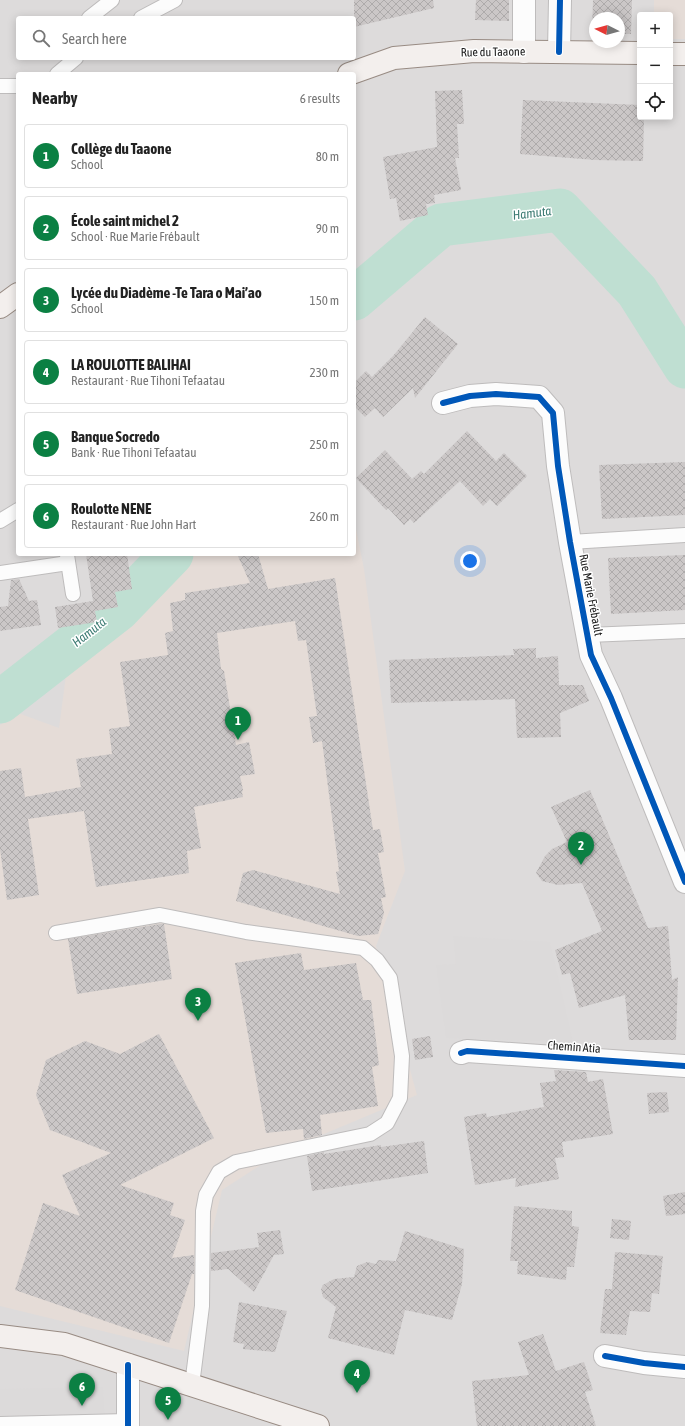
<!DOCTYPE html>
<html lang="en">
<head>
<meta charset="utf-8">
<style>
	:root { --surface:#fff; --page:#f6f6f6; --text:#222; --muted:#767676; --line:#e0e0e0; --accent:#0b8043 }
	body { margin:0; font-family:"Asap Condensed",sans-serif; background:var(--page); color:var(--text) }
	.controls { position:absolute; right:12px; top:12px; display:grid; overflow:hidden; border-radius:4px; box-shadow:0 2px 10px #0003 }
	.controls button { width:36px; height:36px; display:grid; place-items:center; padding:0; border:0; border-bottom:1px solid var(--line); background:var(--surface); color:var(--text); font:20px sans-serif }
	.compass { position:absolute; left:589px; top:12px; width:36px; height:36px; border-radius:50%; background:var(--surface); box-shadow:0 2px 10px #0003; rotate:276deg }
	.you { position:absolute; left:470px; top:561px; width:14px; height:14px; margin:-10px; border:3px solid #fff; border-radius:50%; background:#1a73e8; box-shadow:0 0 0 6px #1a73e833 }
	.badge { display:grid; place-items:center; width:26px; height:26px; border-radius:50%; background:var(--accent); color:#fff; font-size:13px; font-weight:700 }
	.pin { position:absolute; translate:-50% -33px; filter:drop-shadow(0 1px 2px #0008) }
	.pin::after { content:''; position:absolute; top:21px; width:14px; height:12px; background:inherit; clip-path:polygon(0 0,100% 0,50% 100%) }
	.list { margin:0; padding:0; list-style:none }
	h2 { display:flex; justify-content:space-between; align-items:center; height:52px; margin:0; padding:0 16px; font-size:17px }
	h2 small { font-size:13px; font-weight:400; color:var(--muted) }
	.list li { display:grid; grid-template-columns:26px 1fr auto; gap:12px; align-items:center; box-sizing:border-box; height:64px; margin:0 8px 8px; padding:0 8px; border:1px solid var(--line); border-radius:4px }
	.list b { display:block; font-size:15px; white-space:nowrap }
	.list p { margin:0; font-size:13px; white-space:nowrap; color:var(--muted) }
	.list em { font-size:13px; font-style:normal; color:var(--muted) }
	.icon { flex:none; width:22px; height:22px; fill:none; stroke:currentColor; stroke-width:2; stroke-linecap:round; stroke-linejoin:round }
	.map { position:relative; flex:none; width:685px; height:1426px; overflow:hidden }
	.search { position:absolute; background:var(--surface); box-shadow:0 2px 10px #0003; left:16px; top:16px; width:340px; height:44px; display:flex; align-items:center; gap:10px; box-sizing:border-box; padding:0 14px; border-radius:4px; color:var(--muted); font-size:15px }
	.panel { position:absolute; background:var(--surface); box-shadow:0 2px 10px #0003; left:16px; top:72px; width:340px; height:484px; border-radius:4px }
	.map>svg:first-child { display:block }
	.residential { fill:#dddbdb; fill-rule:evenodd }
	.education { fill:#e5dcd7 }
	.parking { fill:#dcdada }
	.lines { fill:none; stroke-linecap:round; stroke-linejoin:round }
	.river { stroke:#bfdfd2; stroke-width:43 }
	.building { fill:url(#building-cross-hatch) }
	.lane-casing { stroke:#bebcbc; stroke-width:16 }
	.street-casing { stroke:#bebcbc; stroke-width:24 }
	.secondary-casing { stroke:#988b83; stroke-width:24 }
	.lane { stroke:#fcfcfc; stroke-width:14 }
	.street { stroke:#fcfcfc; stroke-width:22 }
	.secondary { stroke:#f3efed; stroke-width:22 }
	.cycleway-casing { stroke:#fff; stroke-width:8 }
	.cycleway { stroke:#0057b8; stroke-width:6 }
	.labels { text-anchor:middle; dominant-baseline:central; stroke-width:3; stroke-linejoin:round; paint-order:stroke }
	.street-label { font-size:12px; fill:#202020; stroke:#fff }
	.water-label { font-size:13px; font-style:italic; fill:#3e7c74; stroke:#fff }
</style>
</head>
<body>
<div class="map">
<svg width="685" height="1426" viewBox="0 0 685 1426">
	<defs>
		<pattern id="building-cross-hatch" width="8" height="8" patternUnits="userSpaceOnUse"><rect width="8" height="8" fill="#cbc7c7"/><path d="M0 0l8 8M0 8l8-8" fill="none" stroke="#aeabab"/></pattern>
	</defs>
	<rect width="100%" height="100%" fill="#eeeaea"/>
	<path class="residential" d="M0,0h685v1426h-685zM640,15h30v102h-30zM18,18h336v40h-336zM595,18h24v24h-24zM18,74h336v480h-336z"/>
	<g class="education">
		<polygon points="654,0 685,0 685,39 670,39 670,15 654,15"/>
		<polygon points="354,519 364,569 405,871 376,946 417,1095 281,1152 222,1190 184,1351 0,1306 0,725 18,713 59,728 66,675 183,568 192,554 354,554"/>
	</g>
	<g class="parking">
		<polygon points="453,936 550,942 573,1042 446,1038 436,965 456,964"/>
		<polygon points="103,1387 105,1426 0,1426 0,1389"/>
	</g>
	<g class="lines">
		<g class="river">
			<polyline points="354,299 441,225 560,210 637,291 685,367"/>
			<polyline points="0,702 118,610 172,554"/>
		</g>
	</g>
	<g class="building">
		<polygon points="354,0 433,0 434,8 354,27"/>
		<polygon points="476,0 509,0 509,21 475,20"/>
		<polygon points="593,0 632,0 631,34 619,34 619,18 595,18 595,33 592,33"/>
		<polygon points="462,90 464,124 457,124 459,158 455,158 461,190 434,195 435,203 426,204 428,215 400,221 396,198 390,199 383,157 437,147 435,91"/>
		<polygon points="523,100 640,105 640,117 644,117 643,161 595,160 520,154"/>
		<polygon points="425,317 458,344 415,398 413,388 383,417 375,408 365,417 354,406 354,383 366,371 372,377 393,356"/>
		<polygon points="467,431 496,461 504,453 527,476 497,506 490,499 483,506 460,481 414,523 410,519 404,525 388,508 386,510 356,478 385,450 412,479 421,471 424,474"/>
		<polygon points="685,462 685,515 602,519 599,465"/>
		<polygon points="86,554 127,554 132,589 115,592 118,607 95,611 97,622 58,628 55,607 93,601"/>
		<polygon points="237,554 258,554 268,589 335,578 373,830 380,829 384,852 378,853 386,897 381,898 384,913 378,934 358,936 236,901 243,873 253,870 340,894 336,872 339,871 322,741 313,743 309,717 317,716 306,640 298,641 295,621 217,633 221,669 224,671 236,745 249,742 255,774 240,776 243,790 242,792 243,797 194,807 201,848 187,851 189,873 96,887 84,811 28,819 39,895 7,900 0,849 0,771 21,768 25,797 81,787 76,759 112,754 109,729 130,726 120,662 168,655 165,633 173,631 170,603 185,600 185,593 250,583"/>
		<polygon points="685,555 685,610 611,614 608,558"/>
		<polygon points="19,579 29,601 37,600 41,625 0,631 0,607 8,606 11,580"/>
		<polygon points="536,648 536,658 558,656 559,685 583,685 589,701 560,713 561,737 517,738 515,699 391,703 389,660 514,655 513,649"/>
		<polygon points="590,790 648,928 668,926 672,980 678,977 676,1040 629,1040 625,995 579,1008 570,973 562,975 555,950 602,931 582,883 558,885 542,881 536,873 545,856 552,849 567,842 551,807"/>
		<polygon points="160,924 164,924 172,979 77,994 68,939"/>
		<polygon points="301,953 304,970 356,963 363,1000 371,1000 379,1065 372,1067 378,1106 320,1115 322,1135 304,1139 303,1129 266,1133 235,963"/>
		<polygon points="159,1034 214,1138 120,1185 174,1203 170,1215 185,1220 172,1258 194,1255 194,1274 192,1274 169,1343 15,1290 43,1203 80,1216 62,1175 111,1153 50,1130 36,1095 46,1060 85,1041 120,1054"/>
		<polygon points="430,1036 433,1057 415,1060 412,1039"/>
		<polygon points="554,1070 586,1072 588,1082 603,1079 613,1134 562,1142 564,1157 555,1158 559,1179 515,1187 516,1178 475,1185 464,1117 486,1113 487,1117 544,1107 540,1083 556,1081"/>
		<polygon points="667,1092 669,1112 649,1114 647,1093"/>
		<polygon points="424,1141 428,1173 312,1191 307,1156 324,1152 324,1154 381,1145 381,1147"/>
		<polygon points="685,1192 685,1214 666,1216 663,1196"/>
		<polygon points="514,1206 572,1211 572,1226 579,1227 574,1267 567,1267 566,1280 517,1274 518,1261 510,1261"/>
		<polygon points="612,1219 631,1221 629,1240 610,1238"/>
		<polygon points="280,1230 284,1254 274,1255 254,1292 228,1269 211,1271 211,1253 259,1247 257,1233"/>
		<polygon points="405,1231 464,1249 462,1284 452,1320 405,1310 394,1355 328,1338 336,1307 323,1297 321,1289 323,1285 334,1279 354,1277 357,1266 367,1262 376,1264 378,1260 396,1261"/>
		<polygon points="615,1252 663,1256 659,1294 652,1293 650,1312 630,1311 626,1335 600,1333 605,1289 612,1289"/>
		<polygon points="239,1302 287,1311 275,1352 243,1349 244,1344 233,1342"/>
		<polygon points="543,1334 556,1371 584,1362 593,1390 585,1392 596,1426 477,1426 472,1381 529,1375 518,1342"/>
	</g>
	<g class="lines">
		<g class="lane-casing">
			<g id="lane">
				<polyline points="89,18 112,0"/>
				<polyline points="141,18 175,0"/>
				<polyline points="57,74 76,58"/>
				<polyline points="0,86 18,86"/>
				<polyline points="0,521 18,510"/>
				<polyline points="570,542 685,535"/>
				<polyline points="67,555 73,594"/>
				<polyline points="0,573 68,563"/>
				<polyline points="588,635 685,631"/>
				<polyline points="56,933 160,915 246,932 363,948 377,960 390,978 402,1056 400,1098 387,1123 370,1134 236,1162 219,1172 206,1195 203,1211 202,1306 192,1385"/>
				<polyline points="0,1424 128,1421"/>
			</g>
		</g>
		<g class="street-casing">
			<g id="street">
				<polyline points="524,52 524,0"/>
				<polyline points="559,52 560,0"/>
				<polyline points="443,403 470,396 496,394 539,397 553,413 558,466 570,542 591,655 611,698 685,882"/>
				<polyline points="461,1053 467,1051 685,1066"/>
				<polyline points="605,1356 644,1363 685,1367"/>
				<polyline points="128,1365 128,1426"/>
			</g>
		</g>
		<g class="secondary-casing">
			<g id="secondary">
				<polyline points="670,54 685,54"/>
				<polyline points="349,74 394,58 474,51 640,53"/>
				<polyline points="0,307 18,294"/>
				<polyline points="0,1336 64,1344 318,1426"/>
			</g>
		</g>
		<use href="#lane" class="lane"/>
		<use href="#street" class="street"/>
		<use href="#secondary" class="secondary"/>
		<g class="cycleway-casing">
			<g id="cycleway">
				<polyline points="559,52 560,0"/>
				<polyline points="443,403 470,396 496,394 539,397 553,413 558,466 570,542 591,655 611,698 685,882"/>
				<polyline points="461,1053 467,1051 685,1066"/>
				<polyline points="605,1356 644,1363 685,1367"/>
				<polyline points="128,1365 128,1426"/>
			</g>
		</g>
		<use href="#cycleway" class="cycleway"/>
	</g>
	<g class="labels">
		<g class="street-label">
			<text transform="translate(493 52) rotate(-1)">Rue du Taaone</text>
			<text transform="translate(591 595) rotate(79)">Rue Marie Frébault</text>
			<text transform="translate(574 1047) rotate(4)">Chemin Atia</text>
		</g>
		<g class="water-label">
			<text transform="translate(532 213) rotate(-7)">Hamuta</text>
			<text transform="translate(89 632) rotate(-38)">Hamuta</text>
		</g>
	</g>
</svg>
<div class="controls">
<button>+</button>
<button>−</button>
<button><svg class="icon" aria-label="locate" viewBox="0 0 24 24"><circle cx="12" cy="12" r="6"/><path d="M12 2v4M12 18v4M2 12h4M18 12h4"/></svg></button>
</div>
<svg class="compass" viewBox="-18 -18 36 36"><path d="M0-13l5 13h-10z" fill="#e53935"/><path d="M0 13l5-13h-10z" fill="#767676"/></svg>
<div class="you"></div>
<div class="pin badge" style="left:238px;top:740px">1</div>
<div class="pin badge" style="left:581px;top:865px">2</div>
<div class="pin badge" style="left:198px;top:1021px">3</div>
<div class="pin badge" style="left:357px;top:1393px">4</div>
<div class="pin badge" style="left:168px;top:1420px">5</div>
<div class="pin badge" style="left:82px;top:1406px">6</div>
<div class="search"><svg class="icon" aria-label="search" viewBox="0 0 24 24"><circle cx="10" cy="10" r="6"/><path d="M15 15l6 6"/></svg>Search here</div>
<section class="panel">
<h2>Nearby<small>6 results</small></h2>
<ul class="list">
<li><span class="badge">1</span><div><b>Collège du Taaone</b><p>School</p></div><em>80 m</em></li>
<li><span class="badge">2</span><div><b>École saint michel 2</b><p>School · Rue Marie Frébault</p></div><em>90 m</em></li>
<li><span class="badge">3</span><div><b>Lycée du Diadème -Te Tara o Mai’ao</b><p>School</p></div><em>150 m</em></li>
<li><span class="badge">4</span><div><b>LA ROULOTTE BALIHAI</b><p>Restaurant · Rue Tihoni Tefaatau</p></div><em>230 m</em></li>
<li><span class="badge">5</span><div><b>Banque Socredo</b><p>Bank · Rue Tihoni Tefaatau</p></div><em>250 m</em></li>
<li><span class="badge">6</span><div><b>Roulotte NENE</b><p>Restaurant · Rue John Hart</p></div><em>260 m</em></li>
</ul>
</section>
</div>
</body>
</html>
